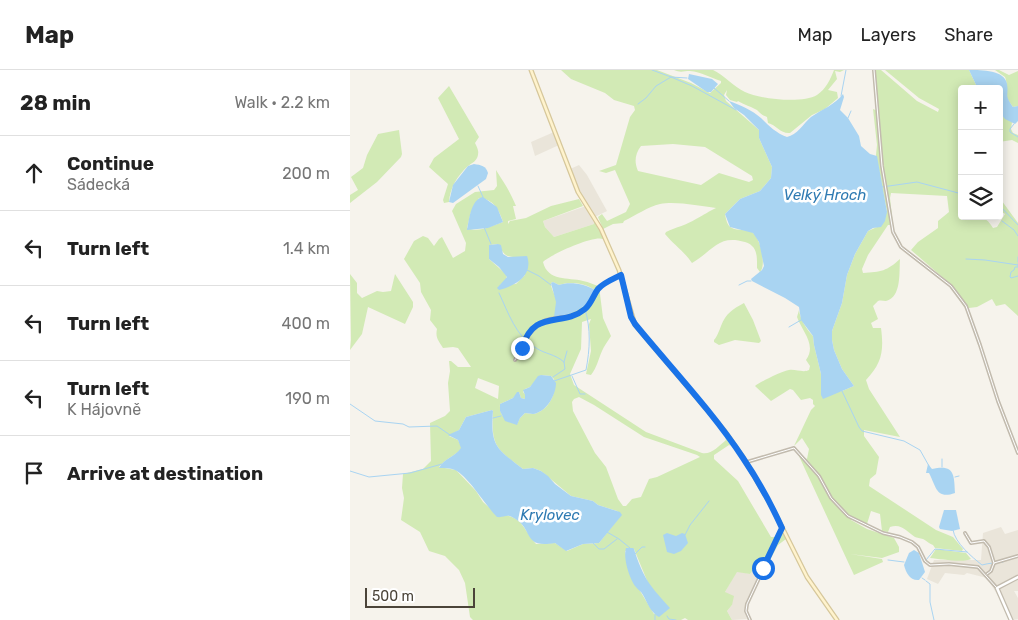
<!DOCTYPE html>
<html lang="en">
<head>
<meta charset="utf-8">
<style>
	:root { --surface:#fff; --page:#f2f2f2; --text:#222; --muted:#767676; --line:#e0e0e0 }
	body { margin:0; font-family:Rubik,sans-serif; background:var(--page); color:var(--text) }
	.controls { position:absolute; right:15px; top:15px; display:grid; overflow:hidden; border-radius:5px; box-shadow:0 2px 12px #0003 }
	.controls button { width:45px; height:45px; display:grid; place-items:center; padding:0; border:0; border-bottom:1px solid var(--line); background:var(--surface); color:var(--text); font:25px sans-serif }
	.scale { position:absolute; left:15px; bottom:12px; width:110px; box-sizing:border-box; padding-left:5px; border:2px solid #4b4439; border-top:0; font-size:14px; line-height:18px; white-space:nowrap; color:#4b4439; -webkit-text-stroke:4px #fff; paint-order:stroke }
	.stop { position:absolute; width:15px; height:15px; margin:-11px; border:4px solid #1a73e8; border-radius:50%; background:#fff }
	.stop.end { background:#1a73e8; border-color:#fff; box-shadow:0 1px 5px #0008 }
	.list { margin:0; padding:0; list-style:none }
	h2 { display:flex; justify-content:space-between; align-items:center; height:65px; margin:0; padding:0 20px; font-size:21px }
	h2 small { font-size:16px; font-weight:400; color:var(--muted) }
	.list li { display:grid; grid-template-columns:32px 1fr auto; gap:15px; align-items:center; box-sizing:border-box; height:75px; padding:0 20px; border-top:1px solid var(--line) }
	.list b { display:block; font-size:19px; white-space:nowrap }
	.list p { margin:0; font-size:16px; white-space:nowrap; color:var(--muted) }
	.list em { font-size:16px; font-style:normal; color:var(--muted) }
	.icon { flex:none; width:28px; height:28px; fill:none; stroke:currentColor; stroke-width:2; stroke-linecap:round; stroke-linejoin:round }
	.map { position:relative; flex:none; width:668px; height:550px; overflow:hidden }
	header { display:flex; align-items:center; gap:30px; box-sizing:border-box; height:70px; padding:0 25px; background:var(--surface); border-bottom:1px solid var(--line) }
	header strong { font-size:24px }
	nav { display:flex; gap:28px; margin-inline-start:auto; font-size:18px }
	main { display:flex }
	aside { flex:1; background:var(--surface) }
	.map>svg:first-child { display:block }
	.residential { fill:#eae5da }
	.green { fill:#d2eab5; fill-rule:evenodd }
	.water { fill:#a9d4f2 }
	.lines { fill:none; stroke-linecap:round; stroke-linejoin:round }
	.stream { stroke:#a9d4f2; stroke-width:1 }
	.minor-casing { stroke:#c2bbae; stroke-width:4 }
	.tertiary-casing { stroke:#c2bbae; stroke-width:5 }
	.secondary-casing { stroke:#d6c79b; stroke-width:5 }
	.minor { stroke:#fff; stroke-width:1 }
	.tertiary { stroke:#fff; stroke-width:2.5 }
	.secondary { stroke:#fff3cd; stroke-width:2.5 }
	.route { stroke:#1a73e8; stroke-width:6 }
	.labels { text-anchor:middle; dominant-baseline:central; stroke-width:5; stroke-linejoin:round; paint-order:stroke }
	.water-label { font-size:15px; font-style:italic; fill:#2e7ab2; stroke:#fff }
</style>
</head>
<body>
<header>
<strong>Map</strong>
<nav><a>Map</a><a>Layers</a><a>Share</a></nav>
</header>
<main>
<aside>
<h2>28 min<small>Walk · 2.2 km</small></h2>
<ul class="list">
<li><svg class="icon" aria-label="ahead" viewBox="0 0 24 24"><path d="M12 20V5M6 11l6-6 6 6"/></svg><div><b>Continue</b><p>Sádecká</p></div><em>200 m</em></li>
<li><svg class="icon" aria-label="left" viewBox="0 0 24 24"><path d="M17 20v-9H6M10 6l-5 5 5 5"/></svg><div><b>Turn left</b></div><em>1.4 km</em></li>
<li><svg class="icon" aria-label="left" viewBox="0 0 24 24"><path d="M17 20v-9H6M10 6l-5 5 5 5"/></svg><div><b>Turn left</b></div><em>400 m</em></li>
<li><svg class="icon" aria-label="left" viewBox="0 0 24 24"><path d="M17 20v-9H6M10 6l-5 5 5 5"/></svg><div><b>Turn left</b><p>K Hájovně</p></div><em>190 m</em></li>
<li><svg class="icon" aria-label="arrive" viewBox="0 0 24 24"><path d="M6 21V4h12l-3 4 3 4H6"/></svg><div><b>Arrive at destination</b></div></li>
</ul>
</aside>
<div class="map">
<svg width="668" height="550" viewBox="0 0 668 550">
	<rect width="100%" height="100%" fill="#f6f3ec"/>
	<g class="residential">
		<polygon points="204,62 209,75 185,86 181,72"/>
		<polygon points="229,95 237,105 257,141 245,147 244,154 204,167 195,157 193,151 236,136 218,100"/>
		<polygon points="651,457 655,464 668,460 668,521 664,521 668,528 668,549 663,550 637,508 617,503 614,505 595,503 588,514 577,509 584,490 631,490 633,463"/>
		<polygon points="403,500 408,503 408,506 394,540 397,549 382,550 377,541 382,535 375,522 387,501 400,504"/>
	</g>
	<g class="green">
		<path d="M211,0h96l34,13 19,10 11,-10v-2c-10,-3 -20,-9 -31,-10 -7,0 -9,2 -16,-1 9,0 31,0 39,0 10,4 21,17 32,22 15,7 57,12 72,3 9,-6 13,-15 17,-25h10l-4,2 -5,-1 2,8 -9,11 9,2 1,6 -13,11 -13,6 -22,18c-9,1 -14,-8 -22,-10l-1,-6c-5,-2 -6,-3 -10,-7 -3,-2 -14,-6 -19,-9l-1,1 -7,-2 -4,-5 1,-5 -3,5 2,6 33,29v8l13,29 -1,11 -11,13 -20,8 -15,15c1,5 2,12 7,14 6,3 14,1 20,4 8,5 15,33 8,40l-3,-4c0,-11 1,-22 -12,-26 -27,-8 -32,9 -53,21 -8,-12 -18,-18 -27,-29l1,-2c10,-5 21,-7 30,-13 8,-4 13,-8 20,-11 -16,-2 -40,-7 -56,-4 -12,3 -24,11 -36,17l-1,2 -10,1 -10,5 -5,-12 4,-3 5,7 19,-9 4,-8 -15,-34 -9,3 -7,-2 17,-6 14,-48 5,-7 -1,-4 -20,-6 -9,-7 -34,-14zM323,74l32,3 47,29 1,4 -4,2 -30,-9 -18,12 -63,-14c-4,-9 -3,-17 3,-25z"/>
		<path d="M525,0h6l36,31 21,11 1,-3 -20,-11 -34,-28h84l9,19h-16v127c15,0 23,-2 31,12l4,-1 8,-13 -6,-4v-13l19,26v93l-13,-12 -9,2 -4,-7 -15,8 -8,1 -5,-1 -16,-25 -37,-32 7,-8 20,-14v-7l11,-9 -2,-16 -56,-3 -1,5 3,27h-5l-20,30 -6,14 1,4c18,-1 24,-2 37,-14 -1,12 2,38 -14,42 -3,0 -5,-1 -8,0l-5,5 5,13 -7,4 2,5h8c3,23 1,35 -15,52l3,9 31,48 -36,-7v6l15,21 -3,17 -6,5 -1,7 67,44 17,7 10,12 -1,2 -27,-3 -2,-3c-5,-2 -6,-4 -10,-6 -3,-1 -6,-1 -8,-2 -8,-5 -13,-14 -25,-10l-2,5 -6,-1 -2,-17 -9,-3 -4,13 -14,-7 -2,3 16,9 27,9 5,9v5l-17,6 -32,-4 32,5 1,3 -29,13 -56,-121 9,5 2,-10 -7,-11 -8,8 17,-36 4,-4 -2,-2v-4l-3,-2 -9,2 -8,-10 -3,-1 -19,12 -16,-15c5,-4 27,-15 34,-16 7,-1 14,3 20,0l1,-4 -4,-6c11,-15 -4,-29 -9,-43l2,-7c1,9 8,20 14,26l1,9 7,29v19l21,-2 12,-5 -12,-17 -8,-19 -2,-10v-9l10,-28 5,-28 8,-21 13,-23 9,-4 10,-15 -11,-57 1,-10 -4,-36 5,2z"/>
		<path d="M645,0h4l10,5 9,-4v35l-5,1c-2,-3 -6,-8 -7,-12 -1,-6 2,-11 -1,-18z"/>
		<path d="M99,16l30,51 -4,6c2,4 4,8 3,12 -1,6 -6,8 -10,11 -11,10 -18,22 -19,36l-5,1 -1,-3 5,-16 -19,-17 5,-9 25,-19 -21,-41z"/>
		<polygon points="649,42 652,46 662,52 661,59 663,63 668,65 668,73 662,70 649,72"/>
		<polygon points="49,60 52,84 51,87 27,112 0,133 0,125 8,120 1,107 13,98 17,85 28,64"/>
		<path d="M146,100c8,13 14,21 20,36h-3l3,13 -8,2v3l2,-3 16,-3 25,-12 28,-7 4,7 -40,15 2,6 9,10 40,-13v-3l9,15v3c-10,-4 -53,16 -60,23 5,20 25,15 40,19 6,1 11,4 16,5l4,32 8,18c-3,5 -7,10 -9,15 -4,9 -5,16 -11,24l-5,-1 5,-23 -2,-27 2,-5 -9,3 -1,27 -11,25 4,11 72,47 56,21c9,2 17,-7 24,-13l-1,-3 6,9 -2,-1 -15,10v4l24,22 33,56h4l4,-7v-3l7,12 -8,6 -15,28 -10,-3 -3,4 -13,-2 -12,20 9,4 -2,9 -5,6 5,9h-44l-3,-2 -4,2h-208l-3,-3 -5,-34 -6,-13 -14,-14 -16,-5 -9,-19 -19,-12 3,-22 -2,-10 1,-14 20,-5 8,-8 -1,-38 15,-7 5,-5 -2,-28 2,-12 -1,-10h2l7,6h13l-13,-19 -5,-1 -10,1c-4,-7 -8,-10 -6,-19l-7,-9 1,-10 -10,-18 -1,-9 -16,-24 10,-18 9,-5 5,2 6,8 5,-7 3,-2 11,21 12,-7 1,-8 -14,-32 4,-7 19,-12 19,-2 3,-4zM129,128c14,1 20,11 24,24 -12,4 -24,11 -36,6l4,-16zM148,174c8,14 8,12 23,14l4,17 -9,9 -16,1 6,-5 1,-5 -18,-16v-14zM203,212l6,3c11,-4 26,-2 36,5l-9,15 -23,11c-7,-9 -5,-10 -8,-20 -2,-5 -4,-8 -4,-13zM191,305l10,1 3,3c3,13 -4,29 -17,34 -4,2 -8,0 -12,0l-5,5 -3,6c-11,-4 -18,-7 -17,-20l13,-6 6,-6 2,6 4,1v-5l-2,-2 2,-3 5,-2zM128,308l21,8 -1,13 -23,-11zM229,327l15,8 50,32 53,18 3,2 -43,20 -8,2 -8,18 -9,2 -6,7h-3l-5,-7 -12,-32 -11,-14 -22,-42 -1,-9 2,-3zM142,340l1,1c-2,35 3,38 30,58l10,-1 8,3 30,25 22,5 5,4 19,6 4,4 -22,28 -16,1 -16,7 -12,-8 -19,1c-17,-21 -12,-27 -42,-31l-2,-3 -9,-8 -7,-11 -20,-21 -17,-3c6,-8 16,-11 23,-19l-4,-8 -9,-4 10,-6 7,-13zM284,479l14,34 8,11 13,14 -5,4 -10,2 -23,-38 -6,-25z"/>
		<polygon points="0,204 7,213 7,223 12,228 27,221 33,222 41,221 45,204 63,232 63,237 55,254 18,237 12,264 0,280 1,270"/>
		<path d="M394,233l9,17 8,21 -2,2 -24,-3 -16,5 -5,-3v-2c3,-3 5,-9 7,-14 5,-13 12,-17 23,-23z"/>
		<path d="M586,479l30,4 5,6c-7,4 -31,0 -41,-1z"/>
	</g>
	<g class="water">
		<path d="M619,0c13,0 36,0 38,14 2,13 -3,10 6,23l5,-1v15l-3,3 -10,-5 -6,-7v-23h-21z"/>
		<polygon points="339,4 362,9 368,14 361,22 357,22 338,9"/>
		<path d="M493,24l1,3 -4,13 8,8 11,18 2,10 9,8 7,2 10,56 -2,9 -4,6 -8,1 -5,3 -13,23 -8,21 -5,28 -10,28v9l2,10 8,19 12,17 -31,13 -2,-4v-21l-7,-29 -1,-9 -12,-16 -2,-13 -14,-9 -33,-17 -1,-2 11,-9 2,-4 -5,-24 -6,-9 -23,-6 -5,-13 15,-15 20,-8 11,-13 1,-11 -13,-29v-8l-15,-15 -10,-7 -5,-7c11,4 23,9 32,17 8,8 15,15 26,19 10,-2 16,-13 24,-20 10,-7 25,-13 32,-23z"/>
		<path d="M124,94c7,1 12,2 14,9l-2,6 -33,24 -4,-1 4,-17 15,-19z"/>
		<path d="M133,127l14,10 6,15 -15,6 -21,2c2,-10 4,-31 16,-33z"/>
		<path d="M148,174l3,1 2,9 5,3 19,-1c7,20 -13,30 -28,34l-2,-2 10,-11 -8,-10 -10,-8v-14z"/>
		<path d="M203,212l6,3c11,-4 26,-1 36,5 -7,18 -23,25 -41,27l2,-15 -5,-19z"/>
		<path d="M191,305l10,1 5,7c0,11 -8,26 -19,30 -4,2 -8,0 -12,0l-5,5 -3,7 -12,-4 -5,-10v-7l13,-6 4,-6h2l2,6 4,1v-4l-2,-5 7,-3 8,-11z"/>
		<path d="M142,340l1,1c-3,35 4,38 30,58l10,-1 8,3 7,5 7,8 16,12 22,5 5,4 22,7 2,3 -23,28 -16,1 -17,7 -11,-8c-34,6 -20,-15 -43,-26 -5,-3 -9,1 -15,0 -12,-12 -28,-40 -42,-47 -5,-2 -11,-2 -16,-2 5,-10 16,-11 22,-20l-3,-8 -10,-5 11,-5 7,-13z"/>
		<path d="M578,394l4,5c23,-5 22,6 23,24 -19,7 -19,-7 -26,-20h-3z"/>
		<polygon points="594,440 606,440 610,459 602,461 590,459 589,457"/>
		<polygon points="317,463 326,466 332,463 335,464 338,473 331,481 324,484 317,482 313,465"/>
		<path d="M276,478h7l1,1c9,29 16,37 36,59l-11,9c-8,-4 -12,-15 -16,-22 -2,-4 -6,-6 -8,-9 -6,-9 -12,-28 -9,-38z"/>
		<path d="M564,480l5,3 6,19 -6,8c-9,1 -13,-7 -15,-15l5,-12z"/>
	</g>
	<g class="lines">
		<g class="stream">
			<polyline points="302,0 321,7 337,8"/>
			<polyline points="364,18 379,31"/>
			<polyline points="491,26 496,0"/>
			<polyline points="288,34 296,28 306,16 321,7 342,16 386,40"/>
			<polyline points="498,48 501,41"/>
			<polyline points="664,54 660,59 660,62 668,67"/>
			<polyline points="128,116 133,127"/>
			<polyline points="532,117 567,112 612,124"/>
			<polyline points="649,135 668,155"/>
			<polyline points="652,151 664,160 668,166"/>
			<polyline points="134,157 141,174"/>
			<polyline points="668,187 668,192"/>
			<polyline points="616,189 635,190 668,195"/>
			<polyline points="668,194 668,197 665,197 664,200 661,202 660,207 661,208 668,206"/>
			<polyline points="177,200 189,206 201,215"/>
			<polyline points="389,215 397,211 401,211"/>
			<path d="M149,223c9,19 17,44 37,55 9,6 19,6 28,14l1,7 -12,8"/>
			<polyline points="439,257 451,250"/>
			<polyline points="214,292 217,281"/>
			<polyline points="222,306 230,324 235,324"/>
			<path d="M204,311l32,-11c4,-21 5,-41 -1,-61"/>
			<polyline points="492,321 509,357 512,361 554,371 570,380 579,396"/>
			<polyline points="0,334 25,351 53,354 59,357 87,356 100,365"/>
			<polyline points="143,348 151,346"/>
			<polyline points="592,389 592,397"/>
			<polyline points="0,401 19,407 60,403 92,394"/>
			<polyline points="605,407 609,406"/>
			<path d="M603,460c2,13 19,27 29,35 7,-2 13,-2 21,-3"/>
			<polyline points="257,462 269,469 280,478"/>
			<polyline points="335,465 340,455 359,431"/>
			<polyline points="243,473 249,479 254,479 267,469"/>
			<polyline points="285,484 292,477 295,477"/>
			<polyline points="538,490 554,492"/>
			<polyline points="576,490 585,479 617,482"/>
			<polyline points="572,508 575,510"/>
			<polyline points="576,511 580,514 580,532 584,550"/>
			<polyline points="317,546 319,549 326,550"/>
			<polyline points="305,550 305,545"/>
		</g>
		<g class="minor-casing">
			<g id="minor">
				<polyline points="524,0 532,96 543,162 551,177 601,216 616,236 630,275 648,331 668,383"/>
				<path d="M165,290c9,-13 12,-29 27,-38 13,-8 30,0 44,-14 6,-5 7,-14 13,-20 5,-5 13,-8 20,-12"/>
				<polyline points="397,392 444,378 469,406 481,428 498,446 533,463 550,467 562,472 568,477 575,491 580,495 599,494 628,497 646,517"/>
				<polyline points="615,463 621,473 634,471 639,477 644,493"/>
				<polyline points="637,504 641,501 644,493 668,486"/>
				<polyline points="400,550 396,541 397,534 432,459"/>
			</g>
		</g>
		<g class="tertiary-casing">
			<polyline id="tertiary" points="661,550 647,518 668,507"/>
		</g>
		<g class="secondary-casing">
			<polyline id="secondary" points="181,0 228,122 251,159 269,200 285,255 374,360 393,387 422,437 457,507 487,550"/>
		</g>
		<use href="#minor" class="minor"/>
		<use href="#tertiary" class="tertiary"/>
		<use href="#secondary" class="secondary"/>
	</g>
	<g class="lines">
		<path class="route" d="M172,278c12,-40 40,-20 63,-39 6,-5 8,-13 13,-20 5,-6 15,-10 23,-14l10,42 4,7c36,44 77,87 108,134 15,22 28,46 39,70l-19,40"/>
	</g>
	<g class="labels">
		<g class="water-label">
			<text x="475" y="125">Velký Hroch</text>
			<text x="200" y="445">Krylovec</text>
		</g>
	</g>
</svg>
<div class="controls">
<button>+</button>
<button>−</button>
<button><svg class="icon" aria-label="layers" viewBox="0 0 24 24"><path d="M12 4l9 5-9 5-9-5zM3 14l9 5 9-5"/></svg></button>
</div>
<div class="scale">500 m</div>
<div class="stop" style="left:413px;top:498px"></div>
<div class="stop end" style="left:172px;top:278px"></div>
</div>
</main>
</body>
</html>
